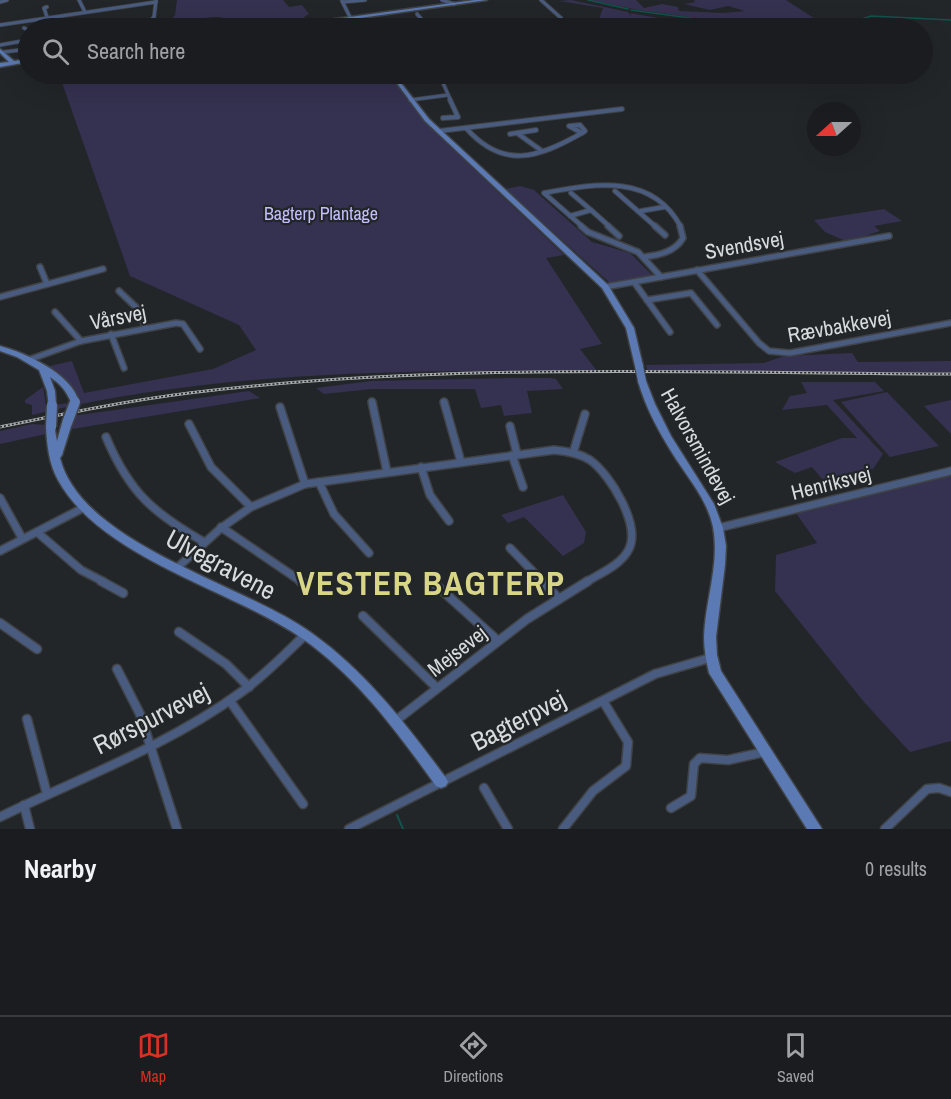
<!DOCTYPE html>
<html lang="en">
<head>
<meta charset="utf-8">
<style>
	:root { --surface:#1a1c1f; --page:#232528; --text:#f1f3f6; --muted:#9fa1a4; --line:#383a3d; --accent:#d93025 }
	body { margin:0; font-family:"Archivo Narrow",sans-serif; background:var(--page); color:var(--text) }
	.compass { position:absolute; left:807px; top:102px; width:54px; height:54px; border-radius:50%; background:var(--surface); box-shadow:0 6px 24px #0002; rotate:249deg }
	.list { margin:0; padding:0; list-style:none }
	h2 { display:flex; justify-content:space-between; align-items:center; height:78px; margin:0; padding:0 24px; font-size:26px }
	h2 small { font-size:20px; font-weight:400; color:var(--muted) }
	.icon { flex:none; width:33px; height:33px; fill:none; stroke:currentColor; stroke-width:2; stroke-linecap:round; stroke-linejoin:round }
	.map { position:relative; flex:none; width:951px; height:829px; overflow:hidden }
	.search { position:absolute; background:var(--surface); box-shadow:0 6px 24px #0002; left:18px; right:18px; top:18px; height:66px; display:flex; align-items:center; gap:15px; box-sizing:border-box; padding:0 21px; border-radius:33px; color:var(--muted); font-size:22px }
	.sheet { height:186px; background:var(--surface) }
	nav { display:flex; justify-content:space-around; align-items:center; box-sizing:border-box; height:84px; border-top:2px solid var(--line); background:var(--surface); font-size:16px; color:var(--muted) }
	nav a { display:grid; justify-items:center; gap:3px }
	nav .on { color:var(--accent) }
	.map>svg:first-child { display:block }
	.green { fill:#353150 }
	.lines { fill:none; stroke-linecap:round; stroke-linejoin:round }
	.stream-far1 { stroke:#11534c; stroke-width:1.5 }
	.stream { stroke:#11534c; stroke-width:2 }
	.street-far4-casing { stroke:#404346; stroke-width:4.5 }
	.street-far3-casing { stroke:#404346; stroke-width:6 }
	.street-far2-casing { stroke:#404346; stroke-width:8 }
	.street-far1-casing { stroke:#404346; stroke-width:10 }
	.street-casing { stroke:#404346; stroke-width:11 }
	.secondary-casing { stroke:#404346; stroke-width:3 }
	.street-far4 { stroke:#495b7f; stroke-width:3 }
	.street-far3 { stroke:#495b7f; stroke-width:4 }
	.street-far2 { stroke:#495b7f; stroke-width:5 }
	.street-far1 { stroke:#495b7f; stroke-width:7 }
	.street { stroke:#495b7f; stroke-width:8 }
	.secondary { fill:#5b79b2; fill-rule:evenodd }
	.rail-casing { stroke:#a9acad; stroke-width:3 }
	.rail { stroke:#232629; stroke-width:1.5; stroke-dasharray:2; stroke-linecap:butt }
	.secondary-bridge-far1-casing { stroke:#404346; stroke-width:10; stroke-linecap:butt }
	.secondary-bridge-casing { stroke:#404346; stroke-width:13; stroke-linecap:butt }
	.secondary-bridge-far1 { stroke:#5b79b2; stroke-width:8 }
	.secondary-bridge { stroke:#5b79b2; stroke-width:10 }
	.labels { text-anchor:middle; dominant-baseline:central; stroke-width:4.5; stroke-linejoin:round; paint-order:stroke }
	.far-park-label { font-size:18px; fill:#c4befd; stroke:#232629 }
	.street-label { font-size:21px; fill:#d8dbdc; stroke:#232629 }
	.near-street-label { font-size:26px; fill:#d8dbdc; stroke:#232629 }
	.near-district-label { font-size:33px; font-weight:bold; letter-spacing:1.5px; fill:#d8d586; stroke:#232629 }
</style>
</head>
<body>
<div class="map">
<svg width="951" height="829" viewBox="0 0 951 829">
	<rect width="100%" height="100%" fill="#232629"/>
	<g class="green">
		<path d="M177,0h106l6,7 13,-2 7,9 -5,3 3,4 -29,4 -3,-5 2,5 -38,3c-14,-18 -35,-9 -55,-6l-3,4 -16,2 10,-13z"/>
		<polygon points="571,0 628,12 631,17 630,13 658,18 696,18 638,10 590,0 636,0 644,8 662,4 678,7 679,11 723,13 745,11 728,6 710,10 684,4 695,2 694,0 786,0 829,28 767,28 750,26 760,28 732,25 695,28 596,28 603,8 559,1"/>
		<path d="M59,74h330l43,55 132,126 -18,3 56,86 -22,5 17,22c-189,-1 -381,-1 -565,44v-10l-7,-2v-3l18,-13 3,19 31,-4 1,-7 -6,-9 -22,-14v-6l22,-5 12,32 129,-24 43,-19 -17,-25 -109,-49z"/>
		<polygon points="520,186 534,190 592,242 630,253 652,275 610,283 505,189"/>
		<polygon points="884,209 902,221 874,226 880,231 848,242 825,232 814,220"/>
		<polygon points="852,353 858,362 951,361 951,372 648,373 646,365 764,363 784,356"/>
		<polygon points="510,378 550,378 556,379 563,389 527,391 532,413 504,416 501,405 481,408 475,389 372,389 324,394 316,388 371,381"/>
		<polygon points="801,382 875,382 884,391 833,400 883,454 873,469 823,480 812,467 795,473 775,462 842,438 857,438 827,405 782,410 790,396 807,393"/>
		<polygon points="249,391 260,398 66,430 72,416"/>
		<polygon points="887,392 939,446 890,457 841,402"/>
		<polygon points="951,400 951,434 924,406"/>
		<polygon points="32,424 47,425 46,434 0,444 0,431"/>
		<polygon points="951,475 951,741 910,752 864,702 775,591 776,555 817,543 796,513"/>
		<polygon points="563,495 586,532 584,543 563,556 524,517 508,523 501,515"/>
	</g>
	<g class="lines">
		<g class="stream-far1">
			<polyline points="588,0 628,9"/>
			<polyline points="631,10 764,28"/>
			<polyline points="834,28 871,16 951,20"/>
		</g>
		<polyline class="stream" points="397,815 403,829"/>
		<g class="street-far4-casing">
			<g id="street-far4">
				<polyline points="79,0 85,12"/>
				<polyline points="442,0 454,4"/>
				<polyline points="541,0 561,18"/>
				<polyline points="342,1 351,19"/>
				<polyline points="0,2 7,0"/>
				<polyline points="343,2 365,0"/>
				<polyline points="47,7 44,8 47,17"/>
				<polyline points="417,14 429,28"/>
				<polyline points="0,25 156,2"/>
				<polyline points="356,26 386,22"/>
				<polyline points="24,28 28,30"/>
				<polyline points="106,28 150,21 154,17 156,1"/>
				<polyline points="181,28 192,28"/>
				<polyline points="457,28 484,25"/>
				<polyline points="0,45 28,40"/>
				<polyline points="4,52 28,49"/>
				<polyline points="439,74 451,101"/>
				<polyline points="424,82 440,80"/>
				<polyline points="410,100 448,95"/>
			</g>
		</g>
		<g class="street-far3-casing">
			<g id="street-far3">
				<polyline points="443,118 458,117 450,100"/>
				<polygon points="580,125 585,131 582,133 569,126"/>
				<path d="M466,128c37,42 72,30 116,5"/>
				<polyline points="439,131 622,109"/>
				<polyline points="517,133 542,151"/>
				<polyline points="510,134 536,130"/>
				<polyline points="615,191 656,227"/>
				<polyline points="571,193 591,210"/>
				<polyline points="641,211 664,207"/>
				<polyline points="570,216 591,210 610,227"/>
				<path d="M583,227l-39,-34c49,-9 108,-21 137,34"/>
			</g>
		</g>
		<g class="street-far2-casing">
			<g id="street-far2">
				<polyline points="581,226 588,232 638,252 661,277"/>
				<polyline points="608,226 619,236"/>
				<polyline points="655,226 665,235"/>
				<path d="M644,257c15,-2 31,-5 39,-19l-3,-12"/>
				<polyline points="40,267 47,284"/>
				<polyline points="697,270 759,343 769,351 790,353 951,323"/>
				<polyline points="634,282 670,332"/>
				<polyline points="605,287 889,236"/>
				<polyline points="119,291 139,310 145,327"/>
				<polyline points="0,297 103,269"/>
				<polyline points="647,300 691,293 717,325"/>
				<polyline points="55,312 81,341"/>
				<polyline points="111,334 124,368"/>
				<polyline points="31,359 81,341 176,323 183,324 200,349"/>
			</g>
		</g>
		<g class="street-far1-casing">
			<g id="street-far1">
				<polyline points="372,402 387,472"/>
				<polyline points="444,402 461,462"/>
				<polyline points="280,407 305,484"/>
				<polyline points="189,424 211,467 250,506"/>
				<polyline points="510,426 517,454"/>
				<path d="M106,437c23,55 47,76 98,105"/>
				<polyline points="573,453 585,414"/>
				<polyline points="512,455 523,487"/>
				<polyline points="421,467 430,495 449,521"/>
				<polyline points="319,482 334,514 369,553"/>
				<polyline points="0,498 22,538"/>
				<polyline points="221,527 302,582"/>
				<polyline points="718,528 951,471"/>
				<polyline points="37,532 81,570 104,582"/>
				<polyline points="510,548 543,582"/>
				<polyline points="0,551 83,508"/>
				<path d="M178,567l43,-39 30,-21 54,-23 249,-34c12,1 25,3 36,10 20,14 51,65 39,89 -8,16 -28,24 -43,33"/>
			</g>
		</g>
		<g class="street-casing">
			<g id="street">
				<polyline points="101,581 123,593"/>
				<polyline points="300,581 304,584"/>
				<polyline points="542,581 559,599"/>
				<polyline points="436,585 497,640"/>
				<polyline points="363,616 437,688"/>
				<polyline points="0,623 37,649"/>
				<polyline points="179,632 226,664 249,687"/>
				<polyline points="117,669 140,714 177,829"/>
				<polyline points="230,701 303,804"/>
				<polyline points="27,719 47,794"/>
				<polyline points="394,722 527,619 588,581"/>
				<polyline points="484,788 508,829"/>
				<polyline points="24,805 30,829"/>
				<polyline points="671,808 691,796 694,764 700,758 728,760 765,752"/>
				<path d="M0,817c80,-39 167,-71 240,-124 24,-17 44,-38 65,-58"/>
				<polyline points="349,829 655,674 710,658"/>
				<polyline points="563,829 593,791 626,766 628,742 603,701"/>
				<polyline points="885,829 927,789 939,788 951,792"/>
			</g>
		</g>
		<g class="secondary-casing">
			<g id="secondary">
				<polygon points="475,0 487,0 353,19 360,28 356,28 349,19 278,28 269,28"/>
				<polygon points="0,49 14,61 28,59 28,62 0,67 0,63 9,62 0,53"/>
				<polygon points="390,74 394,74 429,119 608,285 634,328 643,366 642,368 639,369 635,366 626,328 602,288 425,121"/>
				<path d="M0,346c26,7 72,28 79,56l-1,2h-6c-6,-13 -10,-19 -22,-27l5,14 1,14 -4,3 -3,-1 -2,-16 -8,-21 -22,-13 -17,-6z"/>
				<path d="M642,378l4,3 9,23 16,32 43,68 9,24 3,18 -1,19 -9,72 1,18 4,16 101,158h-15l-98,-156c-3,-12 -5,-24 -5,-36 1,-37 16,-72 9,-110 -5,-25 -23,-47 -37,-68 -16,-25 -30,-50 -38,-78z"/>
				<path d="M67,420l5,3 -10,32 -2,3c22,87 185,126 253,176 53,38 94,91 133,144l2,4 -2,4 -5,2 -5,-2c-38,-53 -79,-109 -133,-147 -72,-50 -201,-80 -245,-159 -9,-16 -11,-35 -12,-53l2,-2h6l3,16 5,-18z"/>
			</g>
		</g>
		<use href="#street-far4" class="street-far4"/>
		<use href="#street-far3" class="street-far3"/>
		<use href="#street-far2" class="street-far2"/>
		<use href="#street-far1" class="street-far1"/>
		<use href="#street" class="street"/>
		<use href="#secondary" class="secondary"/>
		<g class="rail-casing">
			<path id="rail" d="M0,427c63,-13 125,-26 189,-34 252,-31 509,-20 762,-19"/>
		</g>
		<use href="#rail" class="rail"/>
		<g class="secondary-bridge-far1-casing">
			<polyline id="secondary-bridge-far1" points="639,366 642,381"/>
		</g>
		<g class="secondary-bridge-casing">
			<g id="secondary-bridge">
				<polyline points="67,423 75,402"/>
				<polyline points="51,427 52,405"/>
			</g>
		</g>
		<use href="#secondary-bridge-far1" class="secondary-bridge-far1"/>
		<use href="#secondary-bridge" class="secondary-bridge"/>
	</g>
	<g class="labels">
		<g class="far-park-label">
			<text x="321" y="213">Bagterp Plantage</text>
		</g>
		<g class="street-label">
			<text transform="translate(744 245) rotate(-10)">Svendsvej</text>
			<text transform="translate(118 317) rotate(-11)">Vårsvej</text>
			<text transform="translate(839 326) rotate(-10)">Rævbakkevej</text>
			<text transform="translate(698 446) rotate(61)">Halvorsmindevej</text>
			<text transform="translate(831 483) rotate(-14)">Henriksvej</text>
			<text transform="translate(457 651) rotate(-38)">Mejsevej</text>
		</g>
		<g class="near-street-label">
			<text transform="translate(221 564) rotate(28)">Ulvegravene</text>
			<text transform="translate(151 718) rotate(-27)">Rørspurvevej</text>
			<text transform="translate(518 720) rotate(-27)">Bagterpvej</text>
		</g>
		<g class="near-district-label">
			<text x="431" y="583">VESTER BAGTERP</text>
		</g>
	</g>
</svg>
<svg class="compass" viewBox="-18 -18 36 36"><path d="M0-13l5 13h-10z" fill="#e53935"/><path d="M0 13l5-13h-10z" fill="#9fa1a4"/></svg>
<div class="search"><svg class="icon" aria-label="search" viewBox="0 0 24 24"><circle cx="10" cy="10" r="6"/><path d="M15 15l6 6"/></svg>Search here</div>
</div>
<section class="sheet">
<h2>Nearby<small>0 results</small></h2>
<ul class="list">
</ul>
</section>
<nav>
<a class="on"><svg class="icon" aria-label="map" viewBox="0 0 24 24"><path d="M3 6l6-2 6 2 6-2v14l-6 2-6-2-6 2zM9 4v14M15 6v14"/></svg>Map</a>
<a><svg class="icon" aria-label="directions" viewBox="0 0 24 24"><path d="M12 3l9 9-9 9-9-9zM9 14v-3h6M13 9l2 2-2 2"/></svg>Directions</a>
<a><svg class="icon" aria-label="saved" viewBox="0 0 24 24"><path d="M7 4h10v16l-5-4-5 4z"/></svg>Saved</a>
</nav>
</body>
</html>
